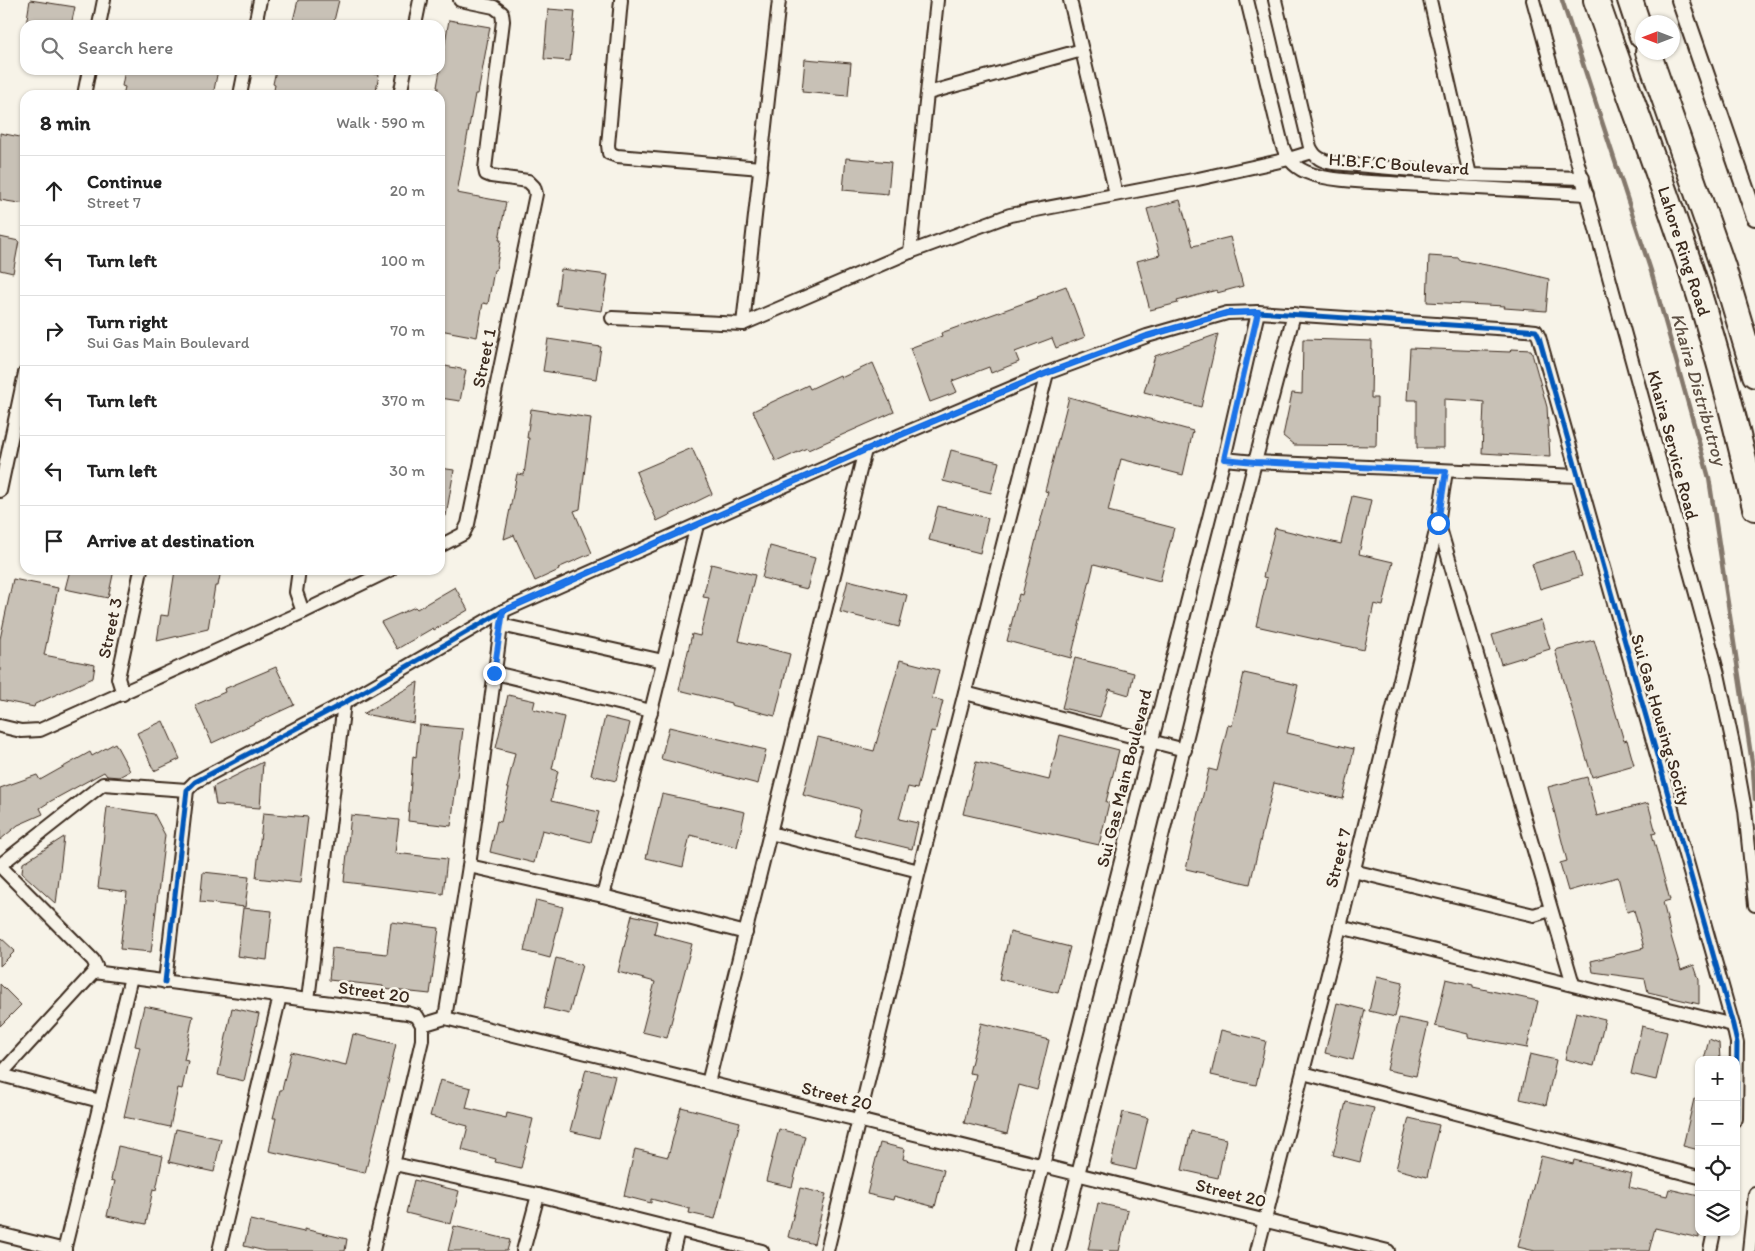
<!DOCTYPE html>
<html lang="en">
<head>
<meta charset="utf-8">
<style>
	:root { --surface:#fff; --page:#f6f6f6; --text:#222; --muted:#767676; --line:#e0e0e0 }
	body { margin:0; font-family:Itim,sans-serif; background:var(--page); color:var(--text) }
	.controls { position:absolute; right:15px; bottom:15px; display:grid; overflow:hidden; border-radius:10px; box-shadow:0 1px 4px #0004 }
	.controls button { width:45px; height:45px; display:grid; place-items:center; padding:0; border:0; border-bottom:1px solid var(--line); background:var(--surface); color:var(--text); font:25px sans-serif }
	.compass { position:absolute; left:1635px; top:15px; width:45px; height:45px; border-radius:50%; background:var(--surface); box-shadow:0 1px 4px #0004; rotate:270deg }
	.stop { position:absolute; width:15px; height:15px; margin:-11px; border:4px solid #1a73e8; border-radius:50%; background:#fff }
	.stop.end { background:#1a73e8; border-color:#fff; box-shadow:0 1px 5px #0008 }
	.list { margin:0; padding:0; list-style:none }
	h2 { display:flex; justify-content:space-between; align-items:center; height:65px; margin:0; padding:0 20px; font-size:21px }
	h2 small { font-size:16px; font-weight:400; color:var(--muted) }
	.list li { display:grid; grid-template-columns:32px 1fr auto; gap:15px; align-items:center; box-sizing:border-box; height:70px; padding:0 20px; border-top:1px solid var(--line) }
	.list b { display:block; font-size:19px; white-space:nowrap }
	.list p { margin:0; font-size:16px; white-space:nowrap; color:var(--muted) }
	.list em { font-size:16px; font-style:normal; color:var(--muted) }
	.icon { flex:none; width:28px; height:28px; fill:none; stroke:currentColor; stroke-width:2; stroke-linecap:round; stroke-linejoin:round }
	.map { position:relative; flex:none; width:1755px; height:1251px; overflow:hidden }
	.search { position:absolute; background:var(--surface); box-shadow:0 1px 4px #0004; left:20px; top:20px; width:425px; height:55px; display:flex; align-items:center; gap:12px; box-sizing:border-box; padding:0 18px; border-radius:15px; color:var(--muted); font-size:19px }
	.panel { position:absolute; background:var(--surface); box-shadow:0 1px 4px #0004; left:20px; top:90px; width:425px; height:485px; border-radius:15px }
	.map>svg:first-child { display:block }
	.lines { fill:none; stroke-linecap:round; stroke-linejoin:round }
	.stream { stroke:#84786c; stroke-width:4.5 }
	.building { fill:#c8c1b6; stroke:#3b2a1e }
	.minor-casing { stroke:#3b2a1e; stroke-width:16 }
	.tertiary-casing { stroke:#3b2a1e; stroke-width:20 }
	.motorway-casing { stroke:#3b2a1e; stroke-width:28 }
	.minor { stroke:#f7f3e8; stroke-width:12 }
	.tertiary { stroke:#f7f3e8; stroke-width:16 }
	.motorway { stroke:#f7f3e8; stroke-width:24 }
	.cycleway-casing { stroke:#f7f3e8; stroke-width:8 }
	.cycleway { stroke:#0057b8; stroke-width:5 }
	.route { stroke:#1a73e8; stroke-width:6 }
	.labels { text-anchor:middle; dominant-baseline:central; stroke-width:5; stroke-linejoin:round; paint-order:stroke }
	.street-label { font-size:18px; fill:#3b2a1e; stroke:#f7f3e8 }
	.water-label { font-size:19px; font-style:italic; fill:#5f5145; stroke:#f7f3e8 }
</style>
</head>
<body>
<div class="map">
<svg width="1755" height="1251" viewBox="0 0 1755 1251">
	<rect width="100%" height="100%" fill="#f7f3e8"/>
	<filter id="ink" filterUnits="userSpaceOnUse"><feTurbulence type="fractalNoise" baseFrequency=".02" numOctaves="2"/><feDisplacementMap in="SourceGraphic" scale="10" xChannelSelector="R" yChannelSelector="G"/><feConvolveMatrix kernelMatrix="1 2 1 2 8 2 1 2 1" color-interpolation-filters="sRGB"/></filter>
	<g filter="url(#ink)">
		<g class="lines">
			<polyline class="stream" points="1562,0 1651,271 1709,478 1753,769 1755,799"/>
		</g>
		<g class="building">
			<polygon points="30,0 75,7 71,25 26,25"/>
			<polygon points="298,0 339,0 333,25 292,25"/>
			<polygon points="548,9 575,11 570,61 544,59"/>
			<polygon points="449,20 490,27 478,94 475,94 457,193 506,202 499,240 501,240 496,270 494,270 488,304 483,303 477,337 440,330 440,95 437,95 438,87 437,87"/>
			<polygon points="805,59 851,63 848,96 802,92"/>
			<polygon points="125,70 218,70 213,95 123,95 125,87 122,86"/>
			<polygon points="276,70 356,70 379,75 375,95 273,95 275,85 273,84"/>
			<polygon points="0,133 25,138 25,204 0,200"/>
			<polygon points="846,158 891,162 888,194 843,190"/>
			<polygon points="1180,200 1193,246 1230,237 1243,286 1217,293 1217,290 1177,301 1178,303 1150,310 1137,261 1160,255 1147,209"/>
			<polygon points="0,237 19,241 13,273 0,270"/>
			<polygon points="1429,256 1459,258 1459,260 1508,269 1549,279 1546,311 1504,308 1505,306 1427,302"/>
			<polygon points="561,269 608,275 602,311 556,305"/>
			<polygon points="1066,286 1085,337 1056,348 1052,338 1015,352 1019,362 991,373 989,367 952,381 957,392 930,402 910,348 942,336 941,333 1038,298 1037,297"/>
			<polygon points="1218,334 1201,407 1144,392 1155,356"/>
			<polygon points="548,339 601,347 596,379 543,371"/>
			<polygon points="1303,339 1372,341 1371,398 1377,398 1376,446 1294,445 1283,436 1292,393 1302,394"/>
			<polygon points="1410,348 1510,352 1511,349 1531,350 1547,407 1550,457 1482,453 1484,402 1476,401 1444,399 1444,448 1417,448 1417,400 1407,400"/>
			<polygon points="873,363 894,412 808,450 807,448 776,462 753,411 808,385 810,389 840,375 841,378"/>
			<polygon points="440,365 466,370 460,401 440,398"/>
			<polygon points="1069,397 1193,431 1183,475 1121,459 1108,511 1174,528 1160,581 1094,564 1071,658 1007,641 1019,594 1022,595 1029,567 1048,492 1045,491"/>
			<polygon points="531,409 591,418 580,509 574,511 592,553 558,568 559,570 535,581 514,535 504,539 517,474 524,475 529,438 527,438"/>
			<polygon points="692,448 712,494 657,521 636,472"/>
			<polygon points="951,450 999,462 991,493 943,481"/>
			<polygon points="440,468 454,470 446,516 440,516"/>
			<polygon points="1352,496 1371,500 1359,554 1393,562 1383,606 1374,604 1364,650 1256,626 1267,578 1263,577 1275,528 1341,544"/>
			<polygon points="938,506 988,518 980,553 929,540"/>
			<polygon points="770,546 815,558 807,589 762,578"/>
			<polygon points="1574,551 1582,576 1540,589 1532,564"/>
			<polygon points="711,564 755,575 739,641 790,654 775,716 731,705 731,703 679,690 692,634 700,636 709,598 703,597"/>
			<polygon points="70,570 114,570 108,598 65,589"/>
			<polygon points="175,570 221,570 218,586 215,586 208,629 157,641 161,615 168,616"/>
			<polygon points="13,579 58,588 44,655 95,665 93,678 35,704 34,707 0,700 0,639"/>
			<polygon points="848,580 907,595 899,627 840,612"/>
			<polygon points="455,587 468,610 434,630 433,628 397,649 381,622 415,607 417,609"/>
			<polygon points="1541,620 1550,649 1501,664 1492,635"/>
			<polygon points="1594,640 1624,741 1627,740 1634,765 1592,777 1555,650"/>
			<polygon points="1075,658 1134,673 1129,695 1109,689 1100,717 1062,708"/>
			<polygon points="900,660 939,670 932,698 943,701 935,732 931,731 917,789 908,787 899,819 918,823 912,849 854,835 861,809 803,795 818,737 874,751"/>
			<polygon points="276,667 294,705 212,743 195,705 225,692 224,689"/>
			<polygon points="1244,673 1298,685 1287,733 1354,749 1343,799 1274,783 1250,884 1186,869 1209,769 1217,771 1228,725 1232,726"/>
			<polygon points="418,682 414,723 363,714"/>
			<polygon points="508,695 535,701 533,709 564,717 552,769 558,771 551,801 599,812 591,842 542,830 534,863 490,852 497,821 501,822 509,788 507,788 515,753 496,748"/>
			<polygon points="605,717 630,723 616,781 591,775"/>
			<polygon points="163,721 180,759 154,771 137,733"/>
			<polygon points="419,725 463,729 451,826 408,821 413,756 416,757"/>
			<polygon points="669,727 766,750 758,784 661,759"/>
			<polygon points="1060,735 1119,750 1106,802 1109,803 1099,845 963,814 976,762 1049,780"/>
			<polygon points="115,743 130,771 119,777 107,776 104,772 51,801 40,808 43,814 18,825 0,840 0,788 37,775 40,780 90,752 92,756"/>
			<polygon points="263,762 260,808 216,805 213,787"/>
			<polygon points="1587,777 1597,816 1648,803 1656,833 1652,834 1670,900 1663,902 1671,936 1681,970 1694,965 1699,980 1699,1004 1648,992 1645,979 1593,972 1591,961 1644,948 1634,910 1627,912 1618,877 1568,891 1560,863 1567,861 1548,787"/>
			<polygon points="662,794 745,812 737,847 690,835 683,867 646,858"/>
			<polygon points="107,807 154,814 165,835 151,952 120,949 127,892 98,888"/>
			<polygon points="263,813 308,817 300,883 256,878"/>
			<polygon points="351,815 399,820 395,853 447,859 443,894 344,882"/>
			<polygon points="64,837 56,904 22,873 23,863"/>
			<polygon points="203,872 249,877 245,907 200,902"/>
			<polygon points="536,900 563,907 550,958 524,951"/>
			<polygon points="243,908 272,911 267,960 237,956"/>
			<polygon points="632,915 657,921 654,934 692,944 667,1038 642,1032 655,982 618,972"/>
			<polygon points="391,922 439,928 430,994 383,989 383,986 329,980 332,948 387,954"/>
			<polygon points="1010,932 1070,947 1058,993 999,979"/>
			<polygon points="0,937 15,951 0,966"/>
			<polygon points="556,958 582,965 569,1014 544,1008"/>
			<polygon points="1377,976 1403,982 1395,1017 1369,1011"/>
			<polygon points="1446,979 1473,985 1473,987 1538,1001 1527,1048 1468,1037 1468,1034 1435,1026"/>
			<polygon points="0,984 21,1005 0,1026"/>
			<polygon points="1337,1003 1365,1010 1353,1060 1325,1053"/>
			<polygon points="144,1006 193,1016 184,1060 188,1061 182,1089 178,1088 170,1127 124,1117 140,1047 135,1046"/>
			<polygon points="232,1008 259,1014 244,1081 218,1075"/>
			<polygon points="1576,1012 1605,1019 1594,1066 1565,1059"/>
			<polygon points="1399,1018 1428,1024 1416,1076 1387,1070"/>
			<polygon points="981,1023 1049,1040 1037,1090 1019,1085 1007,1134 964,1123 976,1074 969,1073"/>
			<polygon points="1642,1026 1667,1032 1656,1080 1631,1074"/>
			<polygon points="1221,1030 1266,1041 1256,1085 1211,1075"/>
			<polygon points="353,1034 396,1044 388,1079 389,1079 365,1173 269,1151 276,1118 273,1118 280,1090 282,1090 291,1052 346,1065"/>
			<polygon points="1709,1039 1719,1043 1720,1060 1704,1060"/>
			<polygon points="1530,1054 1556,1060 1546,1105 1520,1099"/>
			<polygon points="586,1069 615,1076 599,1138 570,1131"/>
			<polygon points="440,1080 471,1088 466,1108 506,1118 507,1113 533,1119 521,1168 495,1162 496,1159 462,1150 468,1126 430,1116"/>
			<polygon points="1694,1099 1699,1100 1699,1150 1683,1146"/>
			<polygon points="1346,1102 1374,1108 1360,1162 1333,1155"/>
			<polygon points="681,1107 740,1122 715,1219 689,1213 690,1209 651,1199 651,1203 624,1196 635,1149 668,1157"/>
			<polygon points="1123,1112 1148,1118 1136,1170 1111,1164"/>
			<polygon points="1409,1118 1439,1125 1427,1177 1396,1169"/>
			<polygon points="176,1129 221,1139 214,1172 169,1162"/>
			<polygon points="779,1129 805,1136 792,1187 766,1181"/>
			<polygon points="1191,1131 1226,1139 1218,1178 1182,1170"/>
			<polygon points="880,1143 905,1149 903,1159 944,1170 935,1207 894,1196 893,1200 867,1194"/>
			<polygon points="118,1146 163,1156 156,1190 153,1189 146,1224 107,1216 115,1181 111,1180"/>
			<polygon points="1541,1156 1573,1164 1574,1160 1632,1174 1629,1187 1667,1196 1669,1189 1699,1196 1699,1238 1655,1228 1649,1251 1535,1251 1518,1247"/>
			<polygon points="414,1180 459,1191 451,1224 406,1213"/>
			<polygon points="800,1188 826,1194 814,1244 788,1237"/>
			<polygon points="1098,1203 1128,1210 1119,1251 1088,1250"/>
			<polygon points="250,1220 304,1232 304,1229 347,1239 345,1251 265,1251 244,1246"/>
			<polygon points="454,1226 510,1240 507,1251 448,1251"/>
		</g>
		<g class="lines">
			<g class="minor-casing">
				<g id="minor">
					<polyline points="621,0 608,145 609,153 617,156 761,168"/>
					<polyline points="1070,0 1116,194"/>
					<path d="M1247,0l34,141c4,15 11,25 25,31 22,10 73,10 98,12 61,3 122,7 183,10"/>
					<path d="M1275,0l35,147c5,11 12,14 23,16l137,12 113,3"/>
					<polyline points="1430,0 1470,175"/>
					<polyline points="1533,0 1718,674 1734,749 1745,810 1755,905"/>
					<polyline points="99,25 104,0"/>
					<polyline points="255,25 260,0"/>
					<polyline points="415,25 420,0"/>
					<polyline points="928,93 1082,50"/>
					<polyline points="84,95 89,70"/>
					<polyline points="240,95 245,70"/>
					<polyline points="400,95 405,70"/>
					<polyline points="910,252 937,0"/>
					<polyline points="612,318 743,324 910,252 1010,215 1198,179 1289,159 1312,152"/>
					<polyline points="743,324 779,0"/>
					<polyline points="1224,459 1255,462 1578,476"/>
					<polyline points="0,491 25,373"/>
					<polyline points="1439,525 1573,984"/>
					<polyline points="440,546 463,534 468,524 536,194 534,187 528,181 491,176 486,174 485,169 503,21 502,13 494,7 460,0"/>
					<polyline points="299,570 296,592 303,612"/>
					<polyline points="501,625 663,661"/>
					<polyline points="495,673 651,711"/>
					<polyline points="965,693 1185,750"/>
					<polyline points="123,694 118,678 141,570"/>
					<polyline points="0,726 21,731 40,730 303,612 390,570"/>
					<polyline points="770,833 919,871"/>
					<polyline points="0,865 103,784 187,790"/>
					<polyline points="0,866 93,960 96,966 94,972"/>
					<polyline points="469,866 603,896 746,933"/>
					<polyline points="1353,871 1534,915 1550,910"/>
					<polyline points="603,896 651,711 697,525"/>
					<polyline points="1340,927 1733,1025"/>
					<polyline points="165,982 187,790 195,782 344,703 503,611 865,450 1047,373 1147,336 1227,313 1258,312 1526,330 1536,331 1539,337 1733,1025 1737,1043 1736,1119"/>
					<polyline points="308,1000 344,703"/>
					<polyline points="445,1018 469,866 503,611"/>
					<polyline points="1303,1073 1699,1177"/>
					<polyline points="0,1075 94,972 407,1013 417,1016 422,1025 445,1018 1388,1251"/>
					<polyline points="1,1075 100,1101"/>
					<polyline points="708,1083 865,450"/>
					<polyline points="394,1164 538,1195 762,1251"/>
					<polyline points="0,1234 65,1250"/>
					<polyline points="64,1251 131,977"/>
					<polyline points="219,1251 280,996"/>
					<polyline points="373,1251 422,1040 422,1025"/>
					<polyline points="523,1251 538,1195"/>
					<polyline points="673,1251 678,1230"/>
					<polyline points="827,1251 919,871 1047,373"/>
					<polyline points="1021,1251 1224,459 1258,312"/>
					<polyline points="1059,1251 1255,462 1294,314"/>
					<polyline points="1257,1251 1340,927 1438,523 1446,471"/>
					<polyline points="1710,1251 1714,1232"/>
					<polyline points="1749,1251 1755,1194"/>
				</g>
			</g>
			<g class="tertiary-casing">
				<polyline id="tertiary" points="1680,0 1755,217"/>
			</g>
			<g class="motorway-casing">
				<g id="motorway">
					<path d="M1596,0c34,98 72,195 103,294 22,71 40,142 56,214"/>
					<polyline points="1630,0 1642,36"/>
					<polyline points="1648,52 1723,267 1755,375"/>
				</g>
			</g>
			<use href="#minor" class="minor"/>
			<use href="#tertiary" class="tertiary"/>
			<use href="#motorway" class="motorway"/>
			<g class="cycleway-casing">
				<polyline id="cycleway" points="165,982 187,790 195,782 344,703 503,611 865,450 1047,373 1147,336 1227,313 1258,312 1526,330 1536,331 1539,337 1733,1025 1737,1043 1736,1119"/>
			</g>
			<use href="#cycleway" class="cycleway"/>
		</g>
	</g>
	<g class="lines" filter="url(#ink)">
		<polyline class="route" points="494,673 503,611 865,450 1047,373 1147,336 1192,323 1227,313 1258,312 1224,459 1255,462 1446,471 1438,523"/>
	</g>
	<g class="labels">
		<g class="street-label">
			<text transform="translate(1399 164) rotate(4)">H.B.F.C Boulevard</text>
			<text transform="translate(1684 251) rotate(72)">Lahore Ring Road</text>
			<text transform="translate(484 358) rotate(-78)">Street 1</text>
			<text transform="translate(1673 445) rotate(75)">Khaira Service Road</text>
			<text transform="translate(110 628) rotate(-78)">Street 3</text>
			<text transform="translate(1661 720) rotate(74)">Sui Gas Housing Socity</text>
			<text transform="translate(1124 778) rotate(-76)">Sui Gas Main Boulevard</text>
			<text transform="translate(1338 858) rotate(-76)">Street 7</text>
			<text transform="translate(374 992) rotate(8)">Street 20</text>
			<text transform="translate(837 1096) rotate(14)">Street 20</text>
			<text transform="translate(1231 1193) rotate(14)">Street 20</text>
		</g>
		<g class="water-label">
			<text transform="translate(1699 389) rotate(74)">Khaira Distributroy</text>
		</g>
	</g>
</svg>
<div class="controls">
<button>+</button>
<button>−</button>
<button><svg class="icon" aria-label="locate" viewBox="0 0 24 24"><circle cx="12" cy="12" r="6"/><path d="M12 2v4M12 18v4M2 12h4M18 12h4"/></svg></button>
<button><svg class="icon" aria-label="layers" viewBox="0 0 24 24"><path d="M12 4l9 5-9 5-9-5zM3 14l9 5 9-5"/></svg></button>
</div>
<svg class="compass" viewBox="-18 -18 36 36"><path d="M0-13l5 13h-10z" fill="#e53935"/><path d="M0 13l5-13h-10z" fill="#767676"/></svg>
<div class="stop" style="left:1438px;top:523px"></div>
<div class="stop end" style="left:494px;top:673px"></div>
<div class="search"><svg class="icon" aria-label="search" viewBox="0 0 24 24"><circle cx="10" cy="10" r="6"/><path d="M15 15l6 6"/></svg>Search here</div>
<section class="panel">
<h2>8 min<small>Walk · 590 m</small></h2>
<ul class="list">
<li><svg class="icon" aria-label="ahead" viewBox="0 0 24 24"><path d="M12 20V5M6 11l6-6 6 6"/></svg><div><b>Continue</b><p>Street 7</p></div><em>20 m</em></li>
<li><svg class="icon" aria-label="left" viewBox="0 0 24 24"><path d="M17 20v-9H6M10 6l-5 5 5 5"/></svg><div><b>Turn left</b></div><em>100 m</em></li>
<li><svg class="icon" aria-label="right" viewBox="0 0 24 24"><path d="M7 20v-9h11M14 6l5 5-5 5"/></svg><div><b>Turn right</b><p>Sui Gas Main Boulevard</p></div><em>70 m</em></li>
<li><svg class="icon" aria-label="left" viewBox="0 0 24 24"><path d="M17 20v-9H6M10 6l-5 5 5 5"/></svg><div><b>Turn left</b></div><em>370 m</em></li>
<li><svg class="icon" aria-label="left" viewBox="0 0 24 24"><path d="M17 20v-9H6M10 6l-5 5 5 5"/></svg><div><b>Turn left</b></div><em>30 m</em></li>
<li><svg class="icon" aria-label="arrive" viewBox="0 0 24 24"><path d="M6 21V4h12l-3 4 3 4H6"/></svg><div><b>Arrive at destination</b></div></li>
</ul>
</section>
</div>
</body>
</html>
